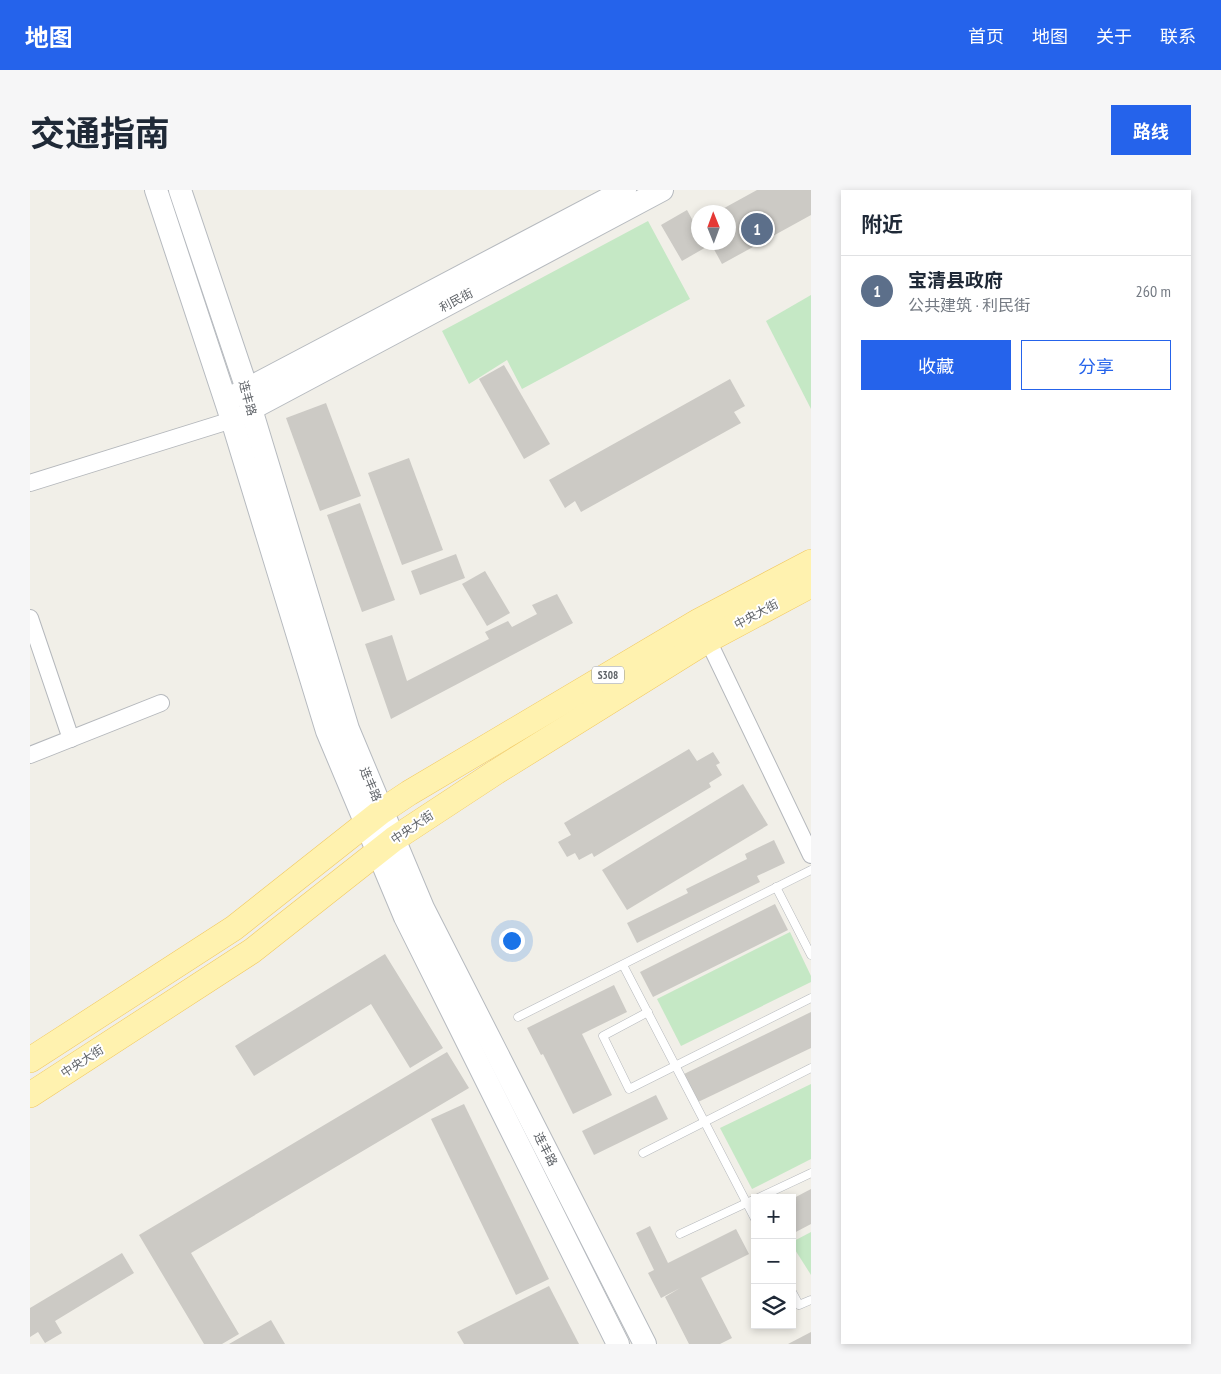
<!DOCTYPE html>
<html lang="zh">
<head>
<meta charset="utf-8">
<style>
	:root { --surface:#fff; --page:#f6f6f7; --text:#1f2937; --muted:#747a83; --line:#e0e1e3; --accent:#2563eb }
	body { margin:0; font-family:"PT Sans Narrow","Noto Sans SC",sans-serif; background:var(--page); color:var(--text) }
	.controls { position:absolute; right:15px; bottom:15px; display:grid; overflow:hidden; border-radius:0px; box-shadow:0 2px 8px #0003 }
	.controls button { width:45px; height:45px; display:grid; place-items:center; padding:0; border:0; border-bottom:1px solid var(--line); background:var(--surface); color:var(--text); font:25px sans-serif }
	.compass { position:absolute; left:661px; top:15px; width:45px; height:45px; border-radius:50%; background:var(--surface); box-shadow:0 2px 8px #0003; rotate:359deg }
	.you { position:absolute; left:481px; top:750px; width:18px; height:18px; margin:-12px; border:4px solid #fff; border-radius:50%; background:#1a73e8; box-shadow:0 0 0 8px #1a73e833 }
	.badge { display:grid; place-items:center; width:32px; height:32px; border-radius:50%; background:var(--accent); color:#fff; font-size:16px; font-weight:700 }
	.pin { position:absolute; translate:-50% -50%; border:2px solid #fff; box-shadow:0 1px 5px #0006 }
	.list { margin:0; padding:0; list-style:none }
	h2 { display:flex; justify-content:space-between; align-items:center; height:65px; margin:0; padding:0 20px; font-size:21px }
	h2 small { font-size:16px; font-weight:400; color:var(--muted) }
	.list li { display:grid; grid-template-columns:32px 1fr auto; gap:15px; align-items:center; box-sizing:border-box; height:70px; padding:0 20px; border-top:1px solid var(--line) }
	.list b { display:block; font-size:19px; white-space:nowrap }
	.list p { margin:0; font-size:16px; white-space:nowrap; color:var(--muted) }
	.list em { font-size:16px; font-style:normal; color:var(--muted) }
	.actions { display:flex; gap:10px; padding:15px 20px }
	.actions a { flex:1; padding:11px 0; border:1px solid var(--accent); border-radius:0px; text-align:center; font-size:18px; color:var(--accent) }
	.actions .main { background:var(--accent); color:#fff }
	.icon { flex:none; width:28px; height:28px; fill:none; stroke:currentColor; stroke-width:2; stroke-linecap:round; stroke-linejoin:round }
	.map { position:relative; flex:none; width:781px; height:1154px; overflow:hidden; border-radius:0px }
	header { display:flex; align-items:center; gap:30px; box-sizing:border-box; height:70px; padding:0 25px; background:var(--accent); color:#fff }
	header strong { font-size:24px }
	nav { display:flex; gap:28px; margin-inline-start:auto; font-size:18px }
	.intro { display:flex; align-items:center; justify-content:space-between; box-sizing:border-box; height:120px; padding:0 30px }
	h1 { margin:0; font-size:35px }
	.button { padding:12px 22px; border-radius:0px; background:var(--accent); color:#fff; font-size:18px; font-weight:700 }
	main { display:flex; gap:30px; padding:0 30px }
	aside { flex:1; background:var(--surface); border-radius:0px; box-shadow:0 2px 8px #0003 }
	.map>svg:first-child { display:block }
	.green { fill:#c5e8c5 }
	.building { fill:#cccac5 }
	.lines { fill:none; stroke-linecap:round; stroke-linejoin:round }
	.lane-casing { stroke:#b5b8bc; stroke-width:9 }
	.street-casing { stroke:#b5b8bc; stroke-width:18 }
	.secondary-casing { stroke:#b6babf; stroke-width:24 }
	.primary-casing { stroke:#f2c960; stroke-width:26 }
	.lane { stroke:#fff; stroke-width:8 }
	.street { stroke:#fff; stroke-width:16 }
	.secondary { stroke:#fff; stroke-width:22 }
	.primary { stroke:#fff2af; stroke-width:25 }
	.labels { text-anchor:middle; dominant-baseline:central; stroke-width:4; stroke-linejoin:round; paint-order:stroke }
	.shield { fill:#fff; stroke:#8f9295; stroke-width:1 }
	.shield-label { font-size:11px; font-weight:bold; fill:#5f6368 }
	.street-label { font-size:12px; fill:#5f6368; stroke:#fff }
</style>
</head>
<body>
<header>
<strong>地图</strong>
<nav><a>首页</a><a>地图</a><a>关于</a><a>联系</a></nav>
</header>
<div class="intro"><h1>交通指南</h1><a class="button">路线</a></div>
<main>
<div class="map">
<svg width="781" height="1154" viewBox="0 0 781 1154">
	<rect width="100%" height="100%" fill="#f1efe8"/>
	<g class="green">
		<polygon points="618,31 660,109 492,199 477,170 439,194 412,141"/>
		<polygon points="781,105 781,219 736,131"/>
		<polygon points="760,742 781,786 781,792 651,856 627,809"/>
		<polygon points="781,894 781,969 722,999 690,938"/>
		<polygon points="781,1042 781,1085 762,1055 762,1052"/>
	</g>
	<g class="building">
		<polygon points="727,0 781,0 781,25 692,74 680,52 698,52 698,22 687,22"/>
		<polygon points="657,20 668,40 668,52 676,52 678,56 652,71 631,35"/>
		<polygon points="474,175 520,254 494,269 449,189"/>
		<polygon points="700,189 715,216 704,222 711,233 551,322 545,311 535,318 519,290"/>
		<polygon points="296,213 331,306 290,321 256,228"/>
		<polygon points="379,268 413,360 372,375 338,283"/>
		<polygon points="330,313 365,410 332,422 297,325"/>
		<polygon points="426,364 435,388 390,405 381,381"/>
		<polygon points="455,381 480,423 457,436 432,394"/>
		<polygon points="527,404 543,433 361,529 335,454 362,445 377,491 459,449 455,442 478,431 482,437 507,424 502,415"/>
		<polygon points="659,559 667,571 683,562 690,573 686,575 692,585 679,593 681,597 564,667 562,663 549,670 545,663 537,667 528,652 541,645 534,633"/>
		<polygon points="713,594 738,635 597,720 572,680"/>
		<polygon points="744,650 755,673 727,686 730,692 607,753 597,733 658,703 656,699 717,669 715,664"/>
		<polygon points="745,714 758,740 623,807 610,782"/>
		<polygon points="355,764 413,858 380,878 341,814 224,886 205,856"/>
		<polygon points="584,795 597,822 552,844 582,905 543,924 513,864 511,865 497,838"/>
		<polygon points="781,822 781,858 666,913 652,885"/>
		<polygon points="417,862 439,898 161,1063 209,1144 192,1154 174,1154 109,1045"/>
		<polygon points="626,905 638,929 564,965 552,941"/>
		<polygon points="434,914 519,1089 486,1105 401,929"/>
		<polygon points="781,999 781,1034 762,1044 762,1009"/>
		<polygon points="620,1036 638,1073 706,1039 719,1064 671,1088 702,1148 690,1154 659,1154 635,1107 650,1098 631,1108 618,1083 624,1080 606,1043"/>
		<polygon points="92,1063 104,1083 25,1131 32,1143 15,1153 8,1142 0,1147 0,1118"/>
		<polygon points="519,1096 549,1154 434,1154 427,1142"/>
		<polygon points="241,1130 255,1154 199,1154"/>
		<polygon points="781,1142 781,1154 758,1154"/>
	</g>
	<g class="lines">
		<g class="lane-casing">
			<g id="lane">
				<polyline points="746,697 781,765"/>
				<polyline points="593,775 725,1029"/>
				<polyline points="618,822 573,846 599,899 781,808"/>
				<polyline points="488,827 781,680"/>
				<polyline points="613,963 781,878"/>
				<polyline points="728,1008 781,983"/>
				<polyline points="650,1044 725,1009"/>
				<polyline points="762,1102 769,1115 781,1110"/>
			</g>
		</g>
		<g class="street-casing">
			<g id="street">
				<polyline points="0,293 202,230 212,224"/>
				<polyline points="0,428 41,549"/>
				<polyline points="674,442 781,665"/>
				<polyline points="0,565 131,513"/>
			</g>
		</g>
		<g class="secondary-casing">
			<g id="secondary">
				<polyline points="126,0 202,230 297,541 375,727 588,1154"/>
				<polyline points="150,0 217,199 221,219 318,539 393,718 615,1154"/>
				<polyline points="204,206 595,0"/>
				<polyline points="221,219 632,0"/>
			</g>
		</g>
		<g class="primary-casing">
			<g id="primary">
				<polyline points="0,870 204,738 352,621 379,603 669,431 781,372"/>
				<polyline points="0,905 222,761 364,649 466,582 678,450 781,395"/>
			</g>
		</g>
		<use href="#lane" class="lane"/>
		<use href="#street" class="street"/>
		<use href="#secondary" class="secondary"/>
		<use href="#primary" class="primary"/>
	</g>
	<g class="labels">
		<rect class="shield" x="562" y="476.5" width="32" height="17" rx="4"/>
		<g class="shield-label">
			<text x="578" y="485">S308</text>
		</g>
		<g class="street-label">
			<text transform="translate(426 110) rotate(-28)">利民街</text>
			<text transform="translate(218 208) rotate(75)">连丰路</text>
			<text transform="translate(726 424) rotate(-28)">中央大街</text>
			<text transform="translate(341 594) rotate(67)">连丰路</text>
			<text transform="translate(382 637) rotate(-34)">中央大街</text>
			<text transform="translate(52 871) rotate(-33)">中央大街</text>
			<text transform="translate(516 959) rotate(63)">连丰路</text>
		</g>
	</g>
</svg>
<div class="controls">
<button>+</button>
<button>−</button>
<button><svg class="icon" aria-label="layers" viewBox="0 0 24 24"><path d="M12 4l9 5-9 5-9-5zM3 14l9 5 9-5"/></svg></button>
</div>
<svg class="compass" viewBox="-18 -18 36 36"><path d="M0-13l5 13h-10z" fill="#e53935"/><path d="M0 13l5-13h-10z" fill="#747a83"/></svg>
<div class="you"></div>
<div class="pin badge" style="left:727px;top:39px;background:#5c6f8a">1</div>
</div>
<aside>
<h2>附近<small></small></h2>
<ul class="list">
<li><span class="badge" style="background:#5c6f8a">1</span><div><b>宝清县政府</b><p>公共建筑 · 利民街</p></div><em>260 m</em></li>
</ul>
<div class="actions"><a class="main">收藏</a><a>分享</a></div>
</aside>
</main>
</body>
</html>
